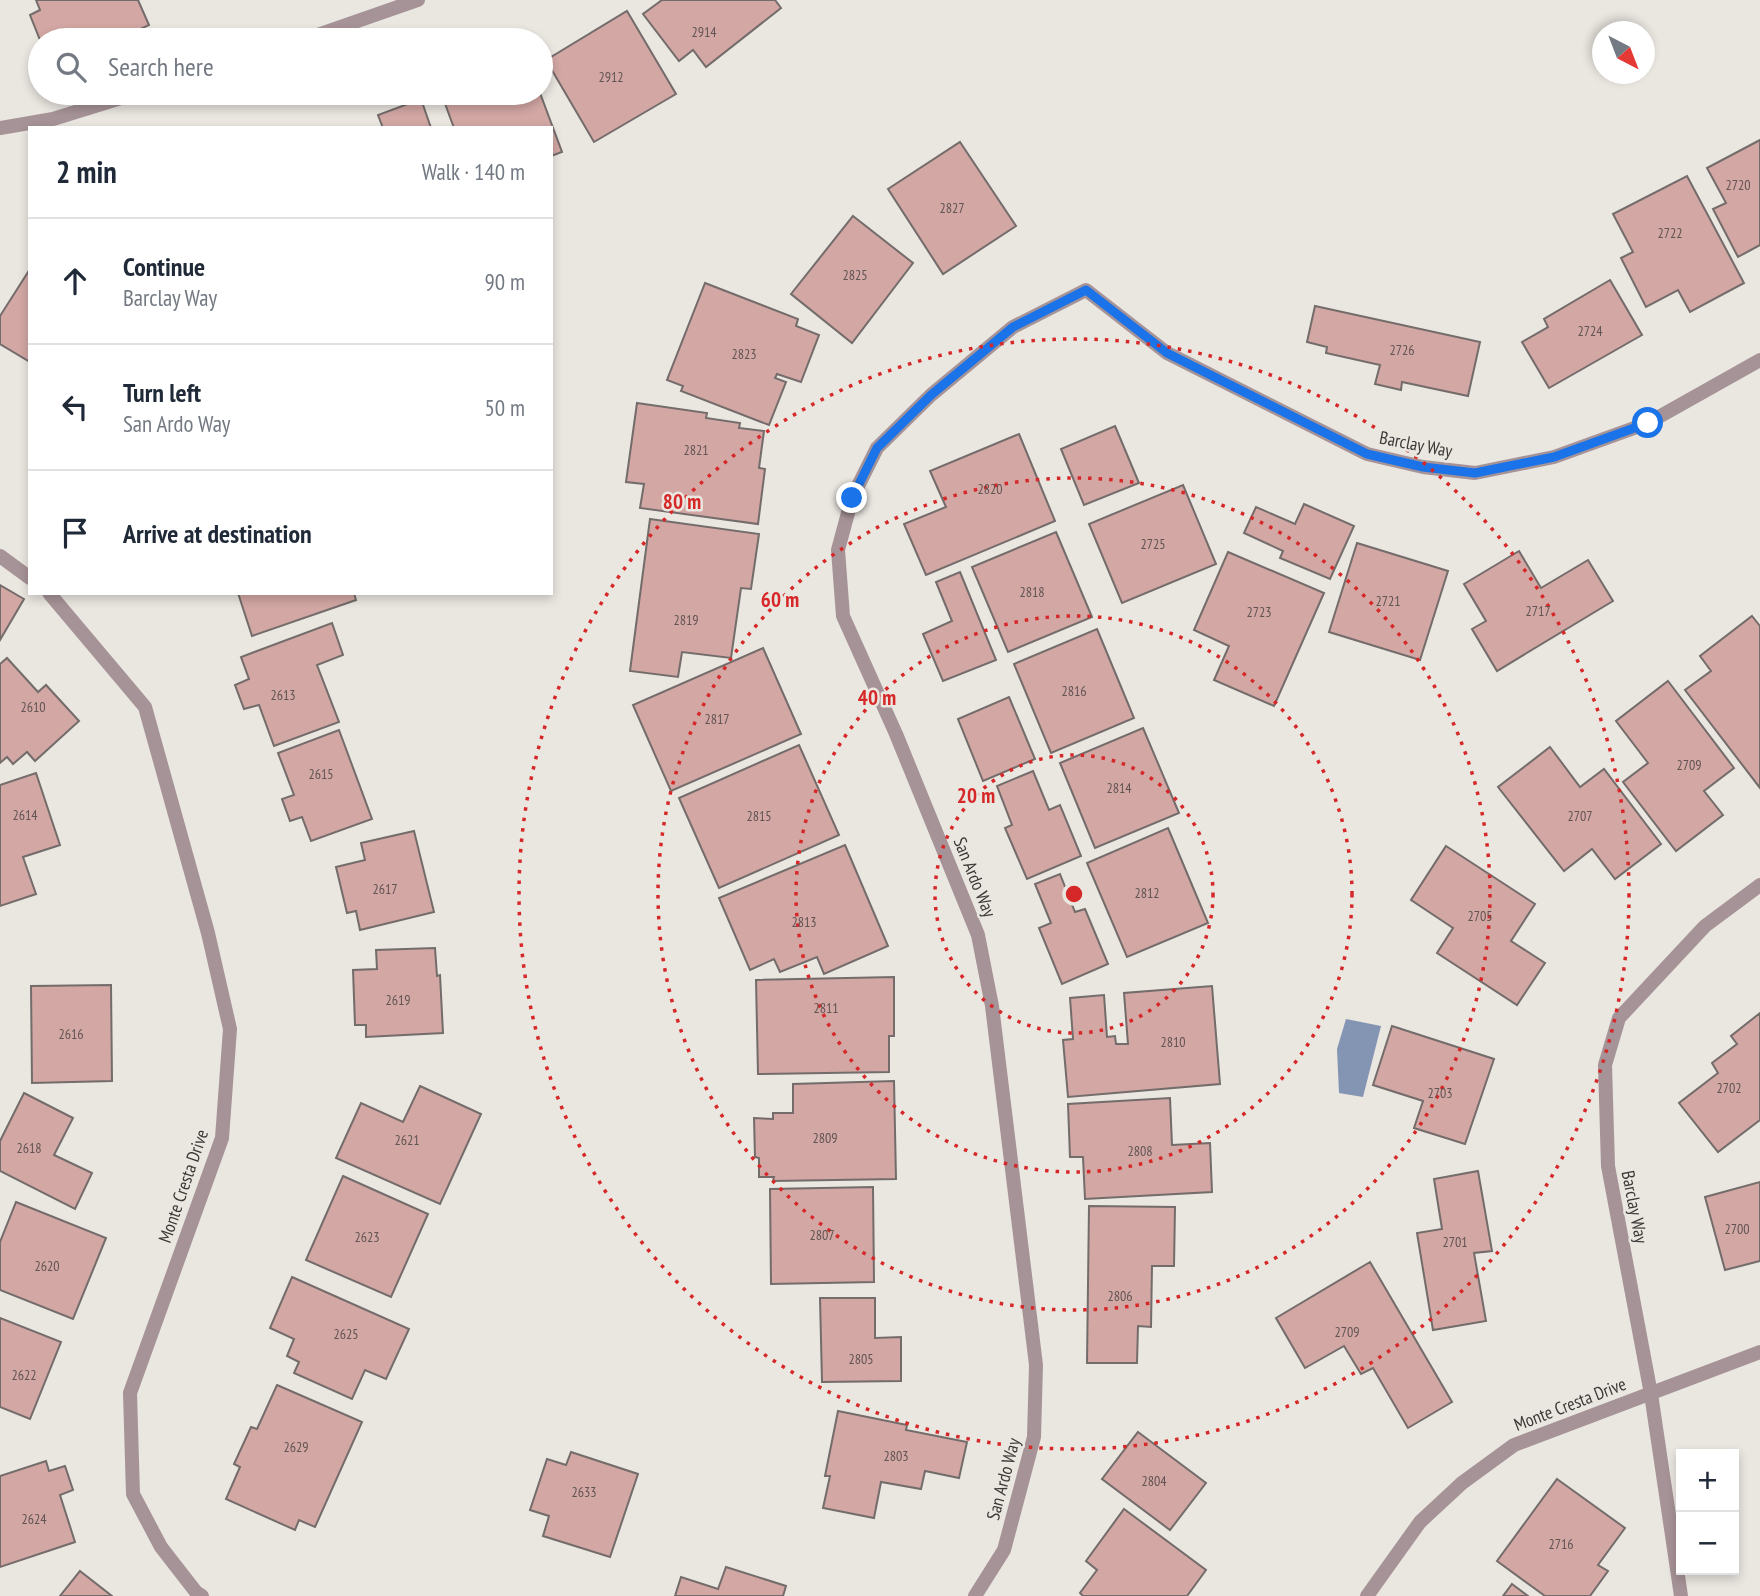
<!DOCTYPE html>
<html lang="en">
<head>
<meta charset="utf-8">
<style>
	:root { --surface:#fff; --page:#f6f6f7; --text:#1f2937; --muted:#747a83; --line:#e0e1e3 }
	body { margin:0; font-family:"PT Sans Narrow",sans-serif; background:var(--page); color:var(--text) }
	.controls { position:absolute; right:21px; bottom:21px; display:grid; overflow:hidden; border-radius:0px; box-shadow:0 4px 10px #0003 }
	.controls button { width:63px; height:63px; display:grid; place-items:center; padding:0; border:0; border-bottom:2px solid var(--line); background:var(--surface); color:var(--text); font:35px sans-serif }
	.compass { position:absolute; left:1592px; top:21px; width:63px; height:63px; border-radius:50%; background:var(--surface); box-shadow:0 4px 10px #0003; rotate:138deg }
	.stop { position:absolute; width:21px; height:21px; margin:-16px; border:5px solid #1a73e8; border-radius:50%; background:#fff }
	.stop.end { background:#1a73e8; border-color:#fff; box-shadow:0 2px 7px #0008 }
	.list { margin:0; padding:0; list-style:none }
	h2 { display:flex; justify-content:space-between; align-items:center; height:91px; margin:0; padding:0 28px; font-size:30px }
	h2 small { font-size:23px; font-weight:400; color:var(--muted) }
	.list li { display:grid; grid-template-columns:46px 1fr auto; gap:21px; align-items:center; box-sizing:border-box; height:126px; padding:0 28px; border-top:2px solid var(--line) }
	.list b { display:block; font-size:26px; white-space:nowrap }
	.list p { margin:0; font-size:23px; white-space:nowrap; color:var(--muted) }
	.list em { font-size:23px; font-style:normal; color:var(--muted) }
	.icon { flex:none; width:38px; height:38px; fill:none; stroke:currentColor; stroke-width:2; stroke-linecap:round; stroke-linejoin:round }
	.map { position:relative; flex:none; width:1760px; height:1596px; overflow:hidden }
	.search { position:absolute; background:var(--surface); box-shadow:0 4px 10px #0003; left:28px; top:28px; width:525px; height:77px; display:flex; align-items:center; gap:18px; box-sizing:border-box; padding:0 24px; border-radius:38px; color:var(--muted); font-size:26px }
	.panel { position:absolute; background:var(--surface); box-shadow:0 4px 10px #0003; left:28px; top:126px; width:525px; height:469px; border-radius:0px }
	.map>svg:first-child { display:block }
	.water { fill:#8494b3 }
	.building { fill:#d2a7a4; stroke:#736c6b; stroke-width:2 }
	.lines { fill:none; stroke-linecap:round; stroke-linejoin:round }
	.minor { stroke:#a69397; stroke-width:14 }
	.route { stroke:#1a73e8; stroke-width:9 }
	.ring { fill:none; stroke:#d62828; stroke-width:3.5; stroke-dasharray:3.5 7 }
	.labels { text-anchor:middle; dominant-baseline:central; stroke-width:5; stroke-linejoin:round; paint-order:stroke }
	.number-label { font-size:14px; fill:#615452 }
	.street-label { font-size:18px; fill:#3b3937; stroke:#eae6e0 }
	.centre { fill:#d62828; stroke:#eae6e0; stroke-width:3.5 }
	.ring-label { font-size:21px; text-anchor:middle; font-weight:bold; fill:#d62828; stroke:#eae6e0; stroke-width:5; stroke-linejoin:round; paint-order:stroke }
</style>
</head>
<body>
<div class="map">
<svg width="1760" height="1596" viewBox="0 0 1760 1596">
	<rect width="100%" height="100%" fill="#eae6e0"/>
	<polygon class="water" points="1346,1019 1381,1026 1363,1097 1339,1093 1337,1049"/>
	<g class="building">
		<polygon points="36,0 138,0 149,25 123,37 124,40 40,40 30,15 40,10"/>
		<polygon points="662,0 775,0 781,8 706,67 693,50 679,61 643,14"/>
		<polygon points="627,11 676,94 594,142 546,60"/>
		<polygon points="456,93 540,93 562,152 551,156 551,128 454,128 443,98"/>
		<polygon points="421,99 431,128 383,128 378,115"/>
		<polygon points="1760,140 1760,245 1738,257 1713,209 1726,203 1707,168"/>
		<polygon points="960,142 1016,226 943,274 888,189"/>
		<polygon points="1687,176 1744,283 1690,312 1678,290 1646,307 1621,258 1633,252 1613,214"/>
		<polygon points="853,216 913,263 852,343 791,294"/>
		<polygon points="30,269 30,362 0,344 0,316"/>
		<polygon points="1610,280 1642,335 1549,388 1522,342 1548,327 1544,319"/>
		<polygon points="705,283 798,319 796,326 819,335 801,382 777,374 775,378 786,382 769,425 681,391 683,386 667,380"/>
		<polygon points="1315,306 1480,342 1468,396 1402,382 1401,390 1375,384 1380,365 1326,353 1327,347 1307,342"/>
		<polygon points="637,403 707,413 706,418 740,423 739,428 764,431 759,468 765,469 758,524 640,508 644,484 626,482"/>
		<polygon points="1115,426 1139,483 1084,505 1061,449"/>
		<polygon points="1019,434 1055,521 926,575 904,524 946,507 930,471"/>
		<polygon points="1183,485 1216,564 1122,603 1089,524"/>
		<polygon points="1304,504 1354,526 1330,579 1280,558 1283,551 1244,533 1256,507 1295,524"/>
		<polygon points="650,519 759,534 751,589 741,588 731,658 682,652 678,677 630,671"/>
		<polygon points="1056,532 1092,617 1008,652 972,567"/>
		<polygon points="1357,543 1448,571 1420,660 1329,632"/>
		<polygon points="1519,551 1541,588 1588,560 1613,601 1497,671 1472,629 1486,621 1464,584"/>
		<polygon points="1228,552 1324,593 1274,706 1214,680 1229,646 1194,630"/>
		<polygon points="960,572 996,660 943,681 923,634 952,621 936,582"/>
		<polygon points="0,585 24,599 0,640"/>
		<polygon points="238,593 354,593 356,600 252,636"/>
		<polygon points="1752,616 1760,626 1760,788 1685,690 1711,671 1700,656"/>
		<polygon points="332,623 343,655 317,665 339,722 274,746 259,705 244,709 235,685 249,679 241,657"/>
		<polygon points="1097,629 1134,718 1051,753 1014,664"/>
		<polygon points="763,648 801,734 671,791 633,705"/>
		<polygon points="7,658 38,692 46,685 79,721 35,761 27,752 13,764 7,757 0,763 0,664"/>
		<polygon points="1668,681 1734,768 1704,791 1723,815 1676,851 1623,782 1648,763 1616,721"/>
		<polygon points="1009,697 1035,759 983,781 958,719"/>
		<polygon points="1143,728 1179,813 1095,848 1060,763"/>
		<polygon points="339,730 372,819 311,841 302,817 290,821 282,799 294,795 278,753"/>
		<polygon points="799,745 839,835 719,888 679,798"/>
		<polygon points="1550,747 1580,787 1604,769 1661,844 1615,879 1592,849 1564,871 1498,787"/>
		<polygon points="1033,771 1049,810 1060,805 1081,856 1027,879 1005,828 1012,825 997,786"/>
		<polygon points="36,773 60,845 23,857 36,894 0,906 0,785"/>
		<polygon points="1168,828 1208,923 1127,957 1087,863"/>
		<polygon points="414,831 434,912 360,930 356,911 347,913 336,867 365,860 361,843"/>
		<polygon points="845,845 888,946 824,974 817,957 780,972 774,959 750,970 719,898"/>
		<polygon points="1446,846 1535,904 1511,941 1545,963 1517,1005 1437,953 1453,928 1411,900"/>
		<polygon points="1060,874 1075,912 1085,909 1108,964 1062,984 1039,928 1051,923 1035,884"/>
		<polygon points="435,948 437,976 440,975 443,1033 366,1037 366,1025 355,1025 353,970 377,969 376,950"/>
		<polygon points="894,977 894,1036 889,1036 889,1072 758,1074 756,980"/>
		<polygon points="111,985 112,1081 32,1083 31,986"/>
		<polygon points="1212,986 1220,1084 1068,1097 1063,1040 1073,1039 1070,998 1104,995 1107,1037 1115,1036 1116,1044 1128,1044 1124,993"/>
		<polygon points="1760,1013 1760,1120 1718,1152 1679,1103 1718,1073 1712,1063 1737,1044 1731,1036"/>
		<polygon points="1392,1026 1494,1059 1465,1144 1414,1128 1423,1101 1373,1085"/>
		<polygon points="894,1081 896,1179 773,1181 774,1177 759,1177 759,1158 755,1157 754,1118 773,1119 773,1113 793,1113 793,1084"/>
		<polygon points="420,1086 481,1114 440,1204 336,1158 361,1103 403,1122"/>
		<polygon points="24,1093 73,1118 54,1155 92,1173 75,1209 0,1171 0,1141"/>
		<polygon points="1170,1098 1172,1145 1210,1143 1212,1192 1085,1199 1083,1157 1070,1157 1068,1104"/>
		<polygon points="1478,1171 1492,1251 1474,1253 1486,1321 1433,1330 1417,1233 1442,1229 1434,1179"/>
		<polygon points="343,1176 428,1214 391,1297 306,1260"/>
		<polygon points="1760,1182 1760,1261 1725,1270 1705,1197"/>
		<polygon points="873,1187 874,1282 771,1284 770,1189"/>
		<polygon points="16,1202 106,1238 73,1319 0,1290 0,1242"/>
		<polygon points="1089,1206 1175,1207 1174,1266 1152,1266 1151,1327 1138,1326 1137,1363 1087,1363"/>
		<polygon points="1370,1262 1452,1402 1408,1428 1373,1368 1361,1374 1344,1346 1305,1368 1276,1318"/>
		<polygon points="292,1277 409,1329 386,1379 365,1370 352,1399 294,1373 299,1362 287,1356 294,1339 270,1328"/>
		<polygon points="820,1298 875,1298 875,1338 901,1337 901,1381 822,1382"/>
		<polygon points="0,1318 61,1342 30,1419 0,1407"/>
		<polygon points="277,1385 362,1422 315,1527 299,1520 295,1530 226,1499 240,1467 234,1464 251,1427 257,1429"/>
		<polygon points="838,1411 907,1425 906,1430 967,1442 959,1478 925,1471 921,1489 881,1482 874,1518 823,1508 830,1476 825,1476"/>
		<polygon points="1138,1432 1206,1483 1170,1530 1102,1479"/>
		<polygon points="571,1452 638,1474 610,1557 543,1536 549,1516 530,1510 547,1459 566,1465"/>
		<polygon points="46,1461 49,1471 65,1466 73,1490 60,1495 75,1542 0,1567 0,1476"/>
		<polygon points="1557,1479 1625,1528 1598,1565 1608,1571 1590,1596 1545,1596 1497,1561"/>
		<polygon points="1124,1509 1206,1570 1187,1596 1083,1596 1080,1593 1097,1570 1086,1561"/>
		<polygon points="726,1567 786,1586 783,1596 675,1596 681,1577 718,1589"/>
		<polygon points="80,1571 112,1596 60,1596"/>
		<polygon points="1512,1584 1528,1596 1503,1596"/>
	</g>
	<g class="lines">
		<g class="minor">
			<polyline points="303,40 418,0"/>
			<polyline points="0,128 53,119 137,93"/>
			<polyline points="0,556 30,578"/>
			<polyline points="49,593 145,707 208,933 230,1029 222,1138 130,1393 133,1494 161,1547 196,1592 202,1596"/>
			<polyline points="975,1596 1004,1550 1034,1437 1036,1365 992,1006 978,935 896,734 843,616 838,550 852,498 877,448 931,395 1013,327 1086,290 1167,353 1367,454 1423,467 1475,473 1554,457 1648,423 1760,360"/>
			<polyline points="1367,1596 1420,1522 1462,1483 1514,1445 1760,1352"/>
			<polyline points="1681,1596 1651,1394 1608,1166 1605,1065 1619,1018 1705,926 1760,885"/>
		</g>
	</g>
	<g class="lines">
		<polyline class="route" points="852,498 877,448 931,395 1013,327 1086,290 1167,353 1367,454 1423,467 1475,473 1554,457 1648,423"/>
	</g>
	<g class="ring">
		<circle cx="1074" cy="894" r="139"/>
		<circle cx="1074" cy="894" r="278"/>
		<circle cx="1074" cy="894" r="416"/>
		<circle cx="1074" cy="894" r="555"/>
	</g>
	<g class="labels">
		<g class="number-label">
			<text x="704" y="32">2914</text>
			<text x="611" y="77">2912</text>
			<text x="1738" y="185">2720</text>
			<text x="952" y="208">2827</text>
			<text x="1670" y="233">2722</text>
			<text x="855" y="275">2825</text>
			<text x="1590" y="331">2724</text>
			<text x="1402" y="350">2726</text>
			<text x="744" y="354">2823</text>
			<text x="696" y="450">2821</text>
			<text x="990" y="489">2820</text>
			<text x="1153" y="544">2725</text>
			<text x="1032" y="592">2818</text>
			<text x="1388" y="601">2721</text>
			<text x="1538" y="611">2717</text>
			<text x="1259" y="612">2723</text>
			<text x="686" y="620">2819</text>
			<text x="1074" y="691">2816</text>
			<text x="283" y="695">2613</text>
			<text x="33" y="707">2610</text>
			<text x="717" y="719">2817</text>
			<text x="1689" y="765">2709</text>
			<text x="321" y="774">2615</text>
			<text x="1119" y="788">2814</text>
			<text x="25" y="815">2614</text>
			<text x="759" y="816">2815</text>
			<text x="1580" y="816">2707</text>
			<text x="385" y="889">2617</text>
			<text x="1147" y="893">2812</text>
			<text x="1480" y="916">2705</text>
			<text x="804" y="922">2813</text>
			<text x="398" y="1000">2619</text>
			<text x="826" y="1008">2811</text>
			<text x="71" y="1034">2616</text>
			<text x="1173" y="1042">2810</text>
			<text x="1729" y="1088">2702</text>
			<text x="1440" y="1093">2703</text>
			<text x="825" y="1138">2809</text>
			<text x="407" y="1140">2621</text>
			<text x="29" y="1148">2618</text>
			<text x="1140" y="1151">2808</text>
			<text x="1737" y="1229">2700</text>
			<text x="822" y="1235">2807</text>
			<text x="367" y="1237">2623</text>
			<text x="1455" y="1242">2701</text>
			<text x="47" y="1266">2620</text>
			<text x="1120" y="1296">2806</text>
			<text x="1347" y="1332">2709</text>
			<text x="346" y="1334">2625</text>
			<text x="861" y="1359">2805</text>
			<text x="24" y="1375">2622</text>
			<text x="296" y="1447">2629</text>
			<text x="896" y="1456">2803</text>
			<text x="1154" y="1481">2804</text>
			<text x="584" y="1492">2633</text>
			<text x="34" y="1519">2624</text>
			<text x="1561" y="1544">2716</text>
		</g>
		<g class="street-label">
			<text transform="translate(1416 444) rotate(11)">Barclay Way</text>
			<text transform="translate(975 877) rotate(68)">San Ardo Way</text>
			<text transform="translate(183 1186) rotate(-71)">Monte Cresta Drive</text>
			<text transform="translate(1635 1207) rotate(79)">Barclay Way</text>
			<text transform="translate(1570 1404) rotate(-21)">Monte Cresta Drive</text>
			<text transform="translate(1003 1479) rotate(-75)">San Ardo Way</text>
		</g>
	</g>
	<circle cx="1074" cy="894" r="10" class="centre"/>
	<g class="ring-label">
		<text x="682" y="509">80 m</text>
		<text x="780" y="607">60 m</text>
		<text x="877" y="705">40 m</text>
		<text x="976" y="803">20 m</text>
	</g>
</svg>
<div class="controls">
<button>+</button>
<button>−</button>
</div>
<svg class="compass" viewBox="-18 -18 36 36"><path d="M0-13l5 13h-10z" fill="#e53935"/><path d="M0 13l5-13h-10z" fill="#747a83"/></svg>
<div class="stop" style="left:1648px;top:423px"></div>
<div class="stop end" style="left:852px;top:498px"></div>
<div class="search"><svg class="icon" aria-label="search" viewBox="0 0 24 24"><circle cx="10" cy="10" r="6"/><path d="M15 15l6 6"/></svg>Search here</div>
<section class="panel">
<h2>2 min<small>Walk · 140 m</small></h2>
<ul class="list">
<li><svg class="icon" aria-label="ahead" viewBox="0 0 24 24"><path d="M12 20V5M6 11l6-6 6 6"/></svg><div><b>Continue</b><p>Barclay Way</p></div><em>90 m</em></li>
<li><svg class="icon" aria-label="left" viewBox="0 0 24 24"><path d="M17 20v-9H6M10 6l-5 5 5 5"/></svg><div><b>Turn left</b><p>San Ardo Way</p></div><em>50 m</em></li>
<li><svg class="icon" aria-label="arrive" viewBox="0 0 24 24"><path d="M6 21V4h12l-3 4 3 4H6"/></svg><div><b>Arrive at destination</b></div></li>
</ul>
</section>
</div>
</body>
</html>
